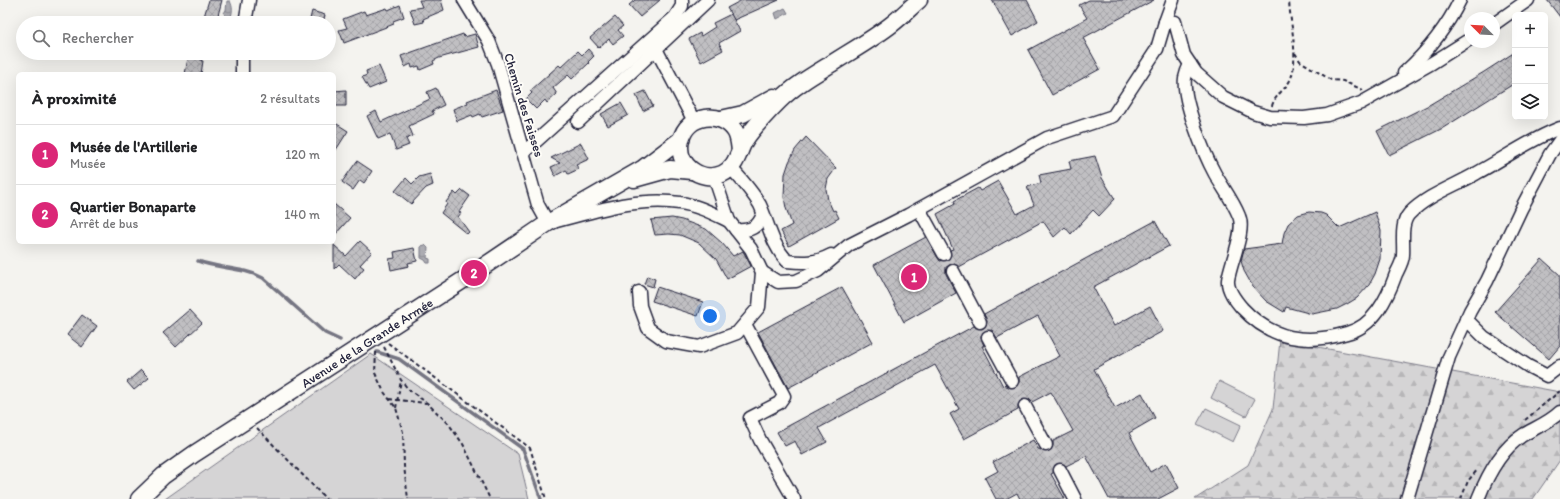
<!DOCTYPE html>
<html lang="fr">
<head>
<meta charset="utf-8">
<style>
	:root { --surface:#fff; --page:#f6f6f6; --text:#202124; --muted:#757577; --line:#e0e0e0; --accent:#db2777 }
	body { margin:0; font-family:Itim,sans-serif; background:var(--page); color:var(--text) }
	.controls { position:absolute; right:12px; top:12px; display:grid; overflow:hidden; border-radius:6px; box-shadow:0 4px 16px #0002 }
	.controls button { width:36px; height:36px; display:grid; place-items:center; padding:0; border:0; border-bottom:1px solid var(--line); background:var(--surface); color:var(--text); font:20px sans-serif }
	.compass { position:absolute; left:1464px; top:12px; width:36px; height:36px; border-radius:50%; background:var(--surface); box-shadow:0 4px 16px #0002; rotate:294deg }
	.you { position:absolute; left:710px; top:316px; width:14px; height:14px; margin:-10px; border:3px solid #fff; border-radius:50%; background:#1a73e8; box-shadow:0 0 0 6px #1a73e833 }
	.badge { display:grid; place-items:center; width:26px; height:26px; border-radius:50%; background:var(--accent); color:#fff; font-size:13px; font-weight:700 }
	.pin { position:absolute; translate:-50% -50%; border:2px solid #fff; box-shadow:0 1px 4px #0006 }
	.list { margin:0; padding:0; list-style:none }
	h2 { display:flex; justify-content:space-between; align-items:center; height:52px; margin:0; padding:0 16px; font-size:17px }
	h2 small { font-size:13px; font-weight:400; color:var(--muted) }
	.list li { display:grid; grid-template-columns:26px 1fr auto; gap:12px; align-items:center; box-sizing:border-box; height:60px; padding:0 16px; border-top:1px solid var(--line) }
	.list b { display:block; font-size:15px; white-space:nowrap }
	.list p { margin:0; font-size:13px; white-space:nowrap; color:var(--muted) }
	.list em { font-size:13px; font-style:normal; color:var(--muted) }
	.icon { flex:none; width:22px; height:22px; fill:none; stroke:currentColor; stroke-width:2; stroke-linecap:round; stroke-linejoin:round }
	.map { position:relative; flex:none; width:1560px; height:499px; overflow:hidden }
	.search { position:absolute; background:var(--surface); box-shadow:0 4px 16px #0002; left:16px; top:16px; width:320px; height:44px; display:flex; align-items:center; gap:10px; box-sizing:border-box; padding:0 14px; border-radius:22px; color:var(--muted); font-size:15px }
	.panel { position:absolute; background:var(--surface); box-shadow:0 4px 16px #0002; left:16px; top:72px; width:320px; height:172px; border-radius:6px }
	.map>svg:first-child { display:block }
	.grass { fill:#d5d4d5; stroke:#7c7b88 }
	.forest { fill:url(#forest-firs); stroke:#7c7b88 }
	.water { fill:url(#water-ripples); stroke:#757582 }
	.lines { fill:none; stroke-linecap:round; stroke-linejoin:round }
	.stream { stroke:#757582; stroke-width:3.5 }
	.building { fill:url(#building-cross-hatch); stroke:#22223b; fill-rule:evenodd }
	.minor-tunnel { stroke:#cac9cb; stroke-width:12; stroke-dasharray:12 6; stroke-linecap:butt }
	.minor-casing { stroke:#22223b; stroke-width:15 }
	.tertiary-casing { stroke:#22223b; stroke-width:19 }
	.path { stroke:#22223b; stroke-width:2; stroke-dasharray:4 3; stroke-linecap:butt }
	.minor { stroke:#fdfcf7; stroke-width:12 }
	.tertiary { stroke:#fdfcf7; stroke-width:16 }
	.labels { text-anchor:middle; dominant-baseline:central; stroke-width:4; stroke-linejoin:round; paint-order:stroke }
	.street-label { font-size:13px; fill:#22223b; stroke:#fdfcf7 }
</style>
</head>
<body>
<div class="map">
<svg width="1560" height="499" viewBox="0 0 1560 499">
	<defs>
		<pattern id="forest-firs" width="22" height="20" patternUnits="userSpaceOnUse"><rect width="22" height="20" fill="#d5d4d5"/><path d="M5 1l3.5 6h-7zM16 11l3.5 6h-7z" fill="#b7b6b8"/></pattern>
		<pattern id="water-ripples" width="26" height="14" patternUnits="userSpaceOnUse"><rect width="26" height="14" fill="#acacb2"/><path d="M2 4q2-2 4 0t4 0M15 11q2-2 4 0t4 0" fill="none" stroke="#8c8c92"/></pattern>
		<pattern id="building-cross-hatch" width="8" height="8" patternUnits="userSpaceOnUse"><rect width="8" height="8" fill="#c0bfc2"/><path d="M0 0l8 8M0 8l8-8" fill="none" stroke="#a5a4a8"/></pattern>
	</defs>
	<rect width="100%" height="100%" fill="#f4f3ef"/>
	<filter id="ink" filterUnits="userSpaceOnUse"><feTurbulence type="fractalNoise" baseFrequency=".025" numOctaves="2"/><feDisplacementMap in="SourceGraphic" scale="8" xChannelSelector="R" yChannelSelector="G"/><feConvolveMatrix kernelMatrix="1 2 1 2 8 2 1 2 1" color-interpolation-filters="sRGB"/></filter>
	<g filter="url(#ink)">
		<g class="grass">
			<polygon points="371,354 518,454 529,499 165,499"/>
			<polygon points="1219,381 1255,399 1246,416 1211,398"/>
			<polygon points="1206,408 1241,425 1233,442 1197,424"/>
		</g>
		<polygon class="forest" points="1280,340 1560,392 1560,460 1533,499 1195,499 1248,465 1273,409"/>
		<g class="water">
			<path d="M227,1h3c3,6 3,11 0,18l-3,1 -3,-7 2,-3z"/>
			<polygon points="785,8 788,13 777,19 775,13"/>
			<polygon points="425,245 428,248 427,258 430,259 430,263 427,263 425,260 421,258 421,246"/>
		</g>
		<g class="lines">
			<g class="stream">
				<path d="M198,261c21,8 45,6 65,17l62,55 15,7"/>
				<polyline points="377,352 399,359 523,449 541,499"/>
			</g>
		</g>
		<g class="building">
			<polygon points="209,0 222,0 216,23 202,23"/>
			<polygon points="419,0 441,0 444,10 423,19 424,22 415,24 410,9 422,7"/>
			<polygon points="635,0 660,0 640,17 629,5"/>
			<polygon points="742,0 779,0 734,20 727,8"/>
			<polygon points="992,0 1027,0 1038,21 1012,36"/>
			<polygon points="1089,0 1154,0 1083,38 1100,69 1052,95 1028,50 1087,18 1079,5"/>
			<polygon points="1547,0 1560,0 1560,17"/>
			<polygon points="400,5 404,17 393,21 394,24 344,43 339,30 347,28 343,19 364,11 366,15 387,8 388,10"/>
			<polygon points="312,11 325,15 323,23 309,23"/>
			<polygon points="731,14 740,31 719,43 723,50 701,62 689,39 700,33 701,36 715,27 713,23"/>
			<polygon points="615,17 623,26 618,30 623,36 613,44 609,39 599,48 590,38"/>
			<polygon points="463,34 464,37 475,34 479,47 439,58 433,61 434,64 420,70 419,66 412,68 411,64 405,67 401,56"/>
			<polygon points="588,49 594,56 588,62 589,63 572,79 568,75 553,88 557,94 547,103 545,100 536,109 526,99 532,93 530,91 559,65 561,67 578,51 582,55"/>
			<polygon points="1515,52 1515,83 1443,128 1389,155 1377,131 1429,105 1484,72"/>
			<polygon points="189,53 203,53 201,61 203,61 201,74 185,74"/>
			<polygon points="379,66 386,82 369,89 362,77 367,75 366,71"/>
			<polygon points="436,88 444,105 432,111 434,114 409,126 413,136 406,139 409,145 396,150 390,134 378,139 367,116 376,111 381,122 430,99 427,92"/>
			<polygon points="346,90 346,106 334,106 334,91"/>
			<polygon points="496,90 503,110 482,117 480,114 473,117 472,115 457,121 453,109 468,103 467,101"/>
			<polygon points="645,91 653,106 643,111 636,95"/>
			<polygon points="621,103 628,115 608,126 601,114"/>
			<polygon points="337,124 348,131 334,153 334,129"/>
			<polygon points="806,137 836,168 828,179 826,189 828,200 833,211 835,210 839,218 789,246 781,231 792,225 786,208 784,197 785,174 789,162 795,150"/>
			<polygon points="581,143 589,159 576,165 579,169 568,174 566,170 555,176 551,167 560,163 551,158"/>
			<polygon points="1095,156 1102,178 1115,199 1099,216 1093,210 1071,234 1065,227 1054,237 1043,221 959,267 954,264 949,265 946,267 946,274 956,293 904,322 874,265 926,237 938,258 940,261 947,261 951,258 950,250 953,249 937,214 955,204 954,201 978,188 980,191 998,181 1017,214 1034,205 1027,187 1041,183 1039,175 1071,169 1069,161"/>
			<polygon points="357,161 372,171 364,183 360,180 353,190 342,182"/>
			<polygon points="430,174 433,185 426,188 411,204 395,191 406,178 412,184 419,177"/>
			<polygon points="462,190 470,196 459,212 461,213 458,217 469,232 467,234 441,213 447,204 446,202 454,192 457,195"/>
			<polygon points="334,204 350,218 334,236"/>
			<polygon points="1309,212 1321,213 1326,215 1339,228 1375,212 1381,231 1380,259 1375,274 1369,285 1357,298 1347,304 1337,309 1312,314 1286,307 1284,312 1266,301 1253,287 1244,271 1241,261 1244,249 1282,244 1284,233 1288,224 1298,215"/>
			<polygon points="672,218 682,220 706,229 722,243 733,256 743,251 751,266 727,279 716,259 699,243 680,235 669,234 655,235 651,220"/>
			<path d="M1155,221l14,25 -76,41 21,39 36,-20 13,25 -69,38 21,39 27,-15 13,25 -26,15 21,39 16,-9 13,25 -21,11h-49l-23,-43 -20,10 -6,-3 -6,3 -1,7 -2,1 14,25h-45l-3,-6 -11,6h-10l-11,-21 13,-7 -5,-9 40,-22 5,9h1l6,3h4l4,-3v-8l20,-10 -22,-39 -19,10 -3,-3h-7l-4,3v8l-54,29 -14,-25 9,-5 -24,-44 -116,63 8,14 -25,13 -7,-14 -10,5 -8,-14 197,-106 5,3 5,-1 3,-6 -3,-8zM1038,316l22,40 -41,21v8l-4,3h-7l-3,-4 -2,2 -21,-40h2l-3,-9v-4l4,-3h7l5,8z"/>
			<polygon points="360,241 372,252 360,265 364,268 355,279 339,264 334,269 334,245 346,256"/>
			<polygon points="414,248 417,261 408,263 409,266 391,270 389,259 395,258 394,252"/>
			<polygon points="1542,259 1560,275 1560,346 1549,359 1495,312"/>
			<polygon points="647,276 655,279 653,287 644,284"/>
			<polygon points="657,287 703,302 698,316 652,301"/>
			<polygon points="842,287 873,342 788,388 758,332"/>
			<polygon points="190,310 202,323 176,347 163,333"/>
			<polygon points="82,315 97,326 82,347 67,335"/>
			<polygon points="141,370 149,378 134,390 127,382"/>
		</g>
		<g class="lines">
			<g class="minor-tunnel">
				<polyline points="944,254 953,271"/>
				<polyline points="980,322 988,337"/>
				<polyline points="1012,381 1025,406"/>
				<polyline points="1046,445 1060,470"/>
			</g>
			<g class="minor-casing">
				<g id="minor">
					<path d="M464,0l25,41 9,23 40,141 10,18c42,-10 89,-27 132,-20 17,2 34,11 49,18"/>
					<polyline points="1165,22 1173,0"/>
					<polyline points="245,23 249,0"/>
					<polyline points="1494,24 1528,0"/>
					<polyline points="656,49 694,121"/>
					<path d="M1190,64c-2,4 -4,9 -5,14 -3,21 19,76 30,96 8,14 18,27 24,42 7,14 -9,48 -11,64 -1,10 8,21 14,28 30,32 64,37 105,25 27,-7 40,-34 49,-59 3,-6 7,-13 7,-19 1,-12 -3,-31 6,-41 18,-19 46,-28 68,-41 28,-15 54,-34 83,-45"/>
					<path d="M1404,73c22,-20 43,-46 56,-73"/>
					<polyline points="242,74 242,53"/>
					<polyline points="578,122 708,0"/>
					<polyline points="523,153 675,17 682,6 682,0"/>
					<path d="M731,168c10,11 21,23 29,37 9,20 12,40 27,56 16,2 29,2 44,-6"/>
					<polyline points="919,209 944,254"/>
					<path d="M736,230c14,1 22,-2 27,-16"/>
					<polyline points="953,271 980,322"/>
					<polyline points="762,272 778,282 796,281 818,271 849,245 908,215 1047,138 1113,116 1157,49 1165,22 1175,22 1184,55 1196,73 1223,97 1253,112 1270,117 1304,118 1327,115 1361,103 1432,63 1470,39"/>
					<polyline points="639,292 640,306 648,328 666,341 699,347 737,333 759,307 762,272 751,249 729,221 714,176"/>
					<polyline points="1466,319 1484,337 1528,366 1547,376 1560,366"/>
					<polyline points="745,324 784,396 779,403 750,418 760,440 794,499"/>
					<polyline points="988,337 1012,381"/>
					<polyline points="1025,406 1046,445"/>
					<polyline points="1060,470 1075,499"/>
					<polyline points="1407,499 1449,357 1470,311 1487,281 1521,209 1550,154 1560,140"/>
					<path d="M1478,499c9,-23 23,-50 45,-64 12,-7 27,-13 37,-23"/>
				</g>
			</g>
			<g class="tertiary-casing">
				<g id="tertiary">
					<polyline points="721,119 743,114 774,97"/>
					<path d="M740,151c-1,-7 -1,-14 -5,-20 -14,-21 -48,-17 -54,9 -6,24 19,43 41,34 15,-7 16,-22 23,-34 10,-15 22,-27 34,-39 15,-15 34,-26 52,-37 20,-13 42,-25 61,-40 9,-7 18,-16 27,-24"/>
					<polyline points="634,179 670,169 692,171"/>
					<path id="s1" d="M139,499l24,-23 31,-22 280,-181 74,-50 94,-54 38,-29"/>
				</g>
			</g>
			<g class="path">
				<polyline points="1295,53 1300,61 1331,80 1343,81 1363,90"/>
				<path d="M1272,106c3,-12 15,-17 19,-28 8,-22 -1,-54 -2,-78"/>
				<polyline points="388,343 530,448 546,499"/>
				<polyline points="384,347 401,380 408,389 427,403 448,423 463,444 490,499"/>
				<polyline points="376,352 375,373 384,392 396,408 403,432 404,466 408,499"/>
				<polyline points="389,399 426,403"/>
				<polyline points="396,408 401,380"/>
				<polyline points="1525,420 1560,391"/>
				<polyline points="257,428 326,499"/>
				<polyline points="1461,499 1468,481 1478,469"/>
			</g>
			<use href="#minor" class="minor"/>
			<use href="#tertiary" class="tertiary"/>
		</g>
	</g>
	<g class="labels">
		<g class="street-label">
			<text transform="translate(524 105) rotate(73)">Chemin des Faisses</text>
			<text stroke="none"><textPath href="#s1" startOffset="277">Avenue de la Grande Armée</textPath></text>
		</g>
	</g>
</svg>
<div class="controls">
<button>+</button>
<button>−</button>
<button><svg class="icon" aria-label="layers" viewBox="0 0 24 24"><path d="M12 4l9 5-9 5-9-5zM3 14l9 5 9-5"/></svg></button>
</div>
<svg class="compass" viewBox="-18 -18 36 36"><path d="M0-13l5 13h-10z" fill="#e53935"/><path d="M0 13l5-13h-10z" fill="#757577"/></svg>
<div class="you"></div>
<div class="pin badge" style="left:914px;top:277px">1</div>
<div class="pin badge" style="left:474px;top:273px">2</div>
<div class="search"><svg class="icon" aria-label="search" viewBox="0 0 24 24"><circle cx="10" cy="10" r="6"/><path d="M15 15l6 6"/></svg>Rechercher</div>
<section class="panel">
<h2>À proximité<small>2 résultats</small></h2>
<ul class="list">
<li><span class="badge">1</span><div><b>Musée de l'Artillerie</b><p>Musée</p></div><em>120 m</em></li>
<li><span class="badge">2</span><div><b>Quartier Bonaparte</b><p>Arrêt de bus</p></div><em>140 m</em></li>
</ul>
</section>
</div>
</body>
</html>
